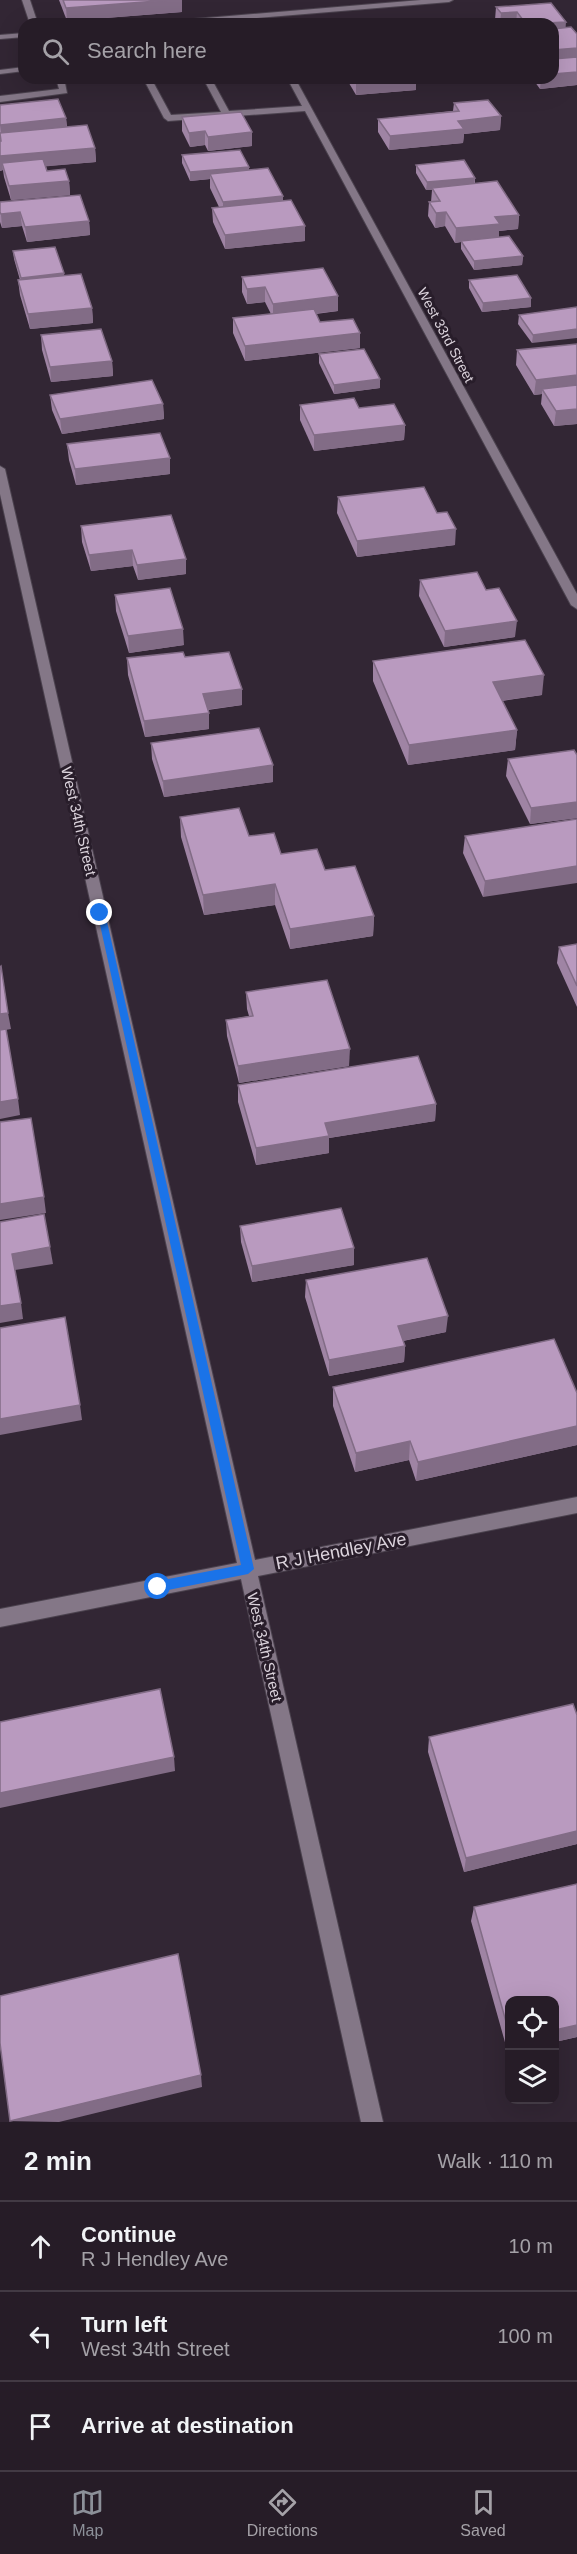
<!DOCTYPE html>
<html lang="en">
<head>
<meta charset="utf-8">
<style>
	:root { --surface:#261c27; --page:#322933; --text:#f1f3f6; --muted:#a4a1a7; --line:#423a44; --accent:#8c9099 }
	body { margin:0; font-family:Arial,sans-serif; background:var(--page); color:var(--text) }
	.controls { position:absolute; right:18px; bottom:18px; display:grid; overflow:hidden; border-radius:12px; box-shadow:0 6px 24px #0002 }
	.controls button { width:54px; height:54px; display:grid; place-items:center; padding:0; border:0; border-bottom:2px solid var(--line); background:var(--surface); color:var(--text); font:30px sans-serif }
	.stop { position:absolute; width:18px; height:18px; margin:-14px; border:4px solid #1a73e8; border-radius:50%; background:#fff }
	.stop.end { background:#1a73e8; border-color:#fff; box-shadow:0 2px 6px #0008 }
	.list { margin:0; padding:0; list-style:none }
	h2 { display:flex; justify-content:space-between; align-items:center; height:78px; margin:0; padding:0 24px; font-size:26px }
	h2 small { font-size:20px; font-weight:400; color:var(--muted) }
	.list li { display:grid; grid-template-columns:39px 1fr auto; gap:18px; align-items:center; box-sizing:border-box; height:90px; padding:0 24px; border-top:2px solid var(--line) }
	.list b { display:block; font-size:22px; white-space:nowrap }
	.list p { margin:0; font-size:20px; white-space:nowrap; color:var(--muted) }
	.list em { font-size:20px; font-style:normal; color:var(--muted) }
	.icon { flex:none; width:33px; height:33px; fill:none; stroke:currentColor; stroke-width:2; stroke-linecap:round; stroke-linejoin:round }
	.map { position:relative; flex:none; width:577px; height:2122px; overflow:hidden }
	.search { position:absolute; background:var(--surface); box-shadow:0 6px 24px #0002; left:18px; right:18px; top:18px; height:66px; display:flex; align-items:center; gap:15px; box-sizing:border-box; padding:0 21px; border-radius:18px; color:var(--muted); font-size:22px }
	.sheet { height:348px; background:var(--surface) }
	nav { display:flex; justify-content:space-around; align-items:center; box-sizing:border-box; height:84px; border-top:2px solid var(--line); background:var(--surface); font-size:16px; color:var(--muted) }
	nav a { display:grid; justify-items:center; gap:3px }
	nav .on { color:var(--accent) }
	.map>svg:first-child { display:block }
	.lines { fill:none; stroke-linecap:round; stroke-linejoin:round }
	.minor-casing { stroke:#4b424e; stroke-width:2 }
	.minor { fill:#847787; fill-rule:evenodd }
	.wall { fill:#9f84a4 }
	.shaded-wall { fill:#826c86 }
	.building { fill:#b99abf; stroke:#826c86; stroke-width:1.5 }
	.route { fill:#1a73e8 }
	.labels { text-anchor:middle; dominant-baseline:central; stroke-width:6; stroke-linejoin:round; paint-order:stroke }
	.far-street-label { font-size:14px; fill:#dbd3dc; stroke:#281d2a }
	.street-label { font-size:15px; fill:#dbd3dc; stroke:#281d2a }
	.near-street-label { font-size:18px; fill:#dbd3dc; stroke:#281d2a }
</style>
</head>
<body>
<div class="map">
<svg width="577" height="2122" viewBox="0 0 577 2122">
	<rect width="100%" height="100%" fill="#322634"/>
	<g class="lines">
		<g class="minor-casing">
			<g id="minor">
				<polygon points="22,0 30,0 38,24 30,24"/>
				<polygon points="421,0 453,0 449,2 186,24 154,24 158,22"/>
				<polygon points="24,33 24,37 0,39 0,35"/>
				<polygon points="24,67 24,71 0,74 0,70"/>
				<polygon points="56,78 64,78 67,93 0,102 0,96 59,89"/>
				<polygon points="143,78 151,78 171,115 221,112 203,78 211,78 229,111 302,106 287,78 295,78 577,594 577,609 571,605 305,111 168,121 164,118"/>
				<polygon points="0,466 5,469 255,1560 577,1497 577,1513 258,1576 383,2122 361,2122 241,1579 0,1627 0,1609 237,1563 0,494"/>
			</g>
		</g>
		<use href="#minor" class="minor"/>
	</g>
	<g class="wall">
		<polygon points="59,0 182,0 182,12 67,21"/>
		<polygon points="551,3 566,28 577,34 577,85 540,89 532,78 553,78 553,24 498,24 495,20 496,7"/>
		<polygon points="346,78 416,78 416,90 356,95"/>
		<polygon points="454,103 501,116 500,130 464,134 463,143 389,150 378,132 378,119 453,111"/>
		<polygon points="0,105 66,118 67,127 95,148 96,162 46,166 47,171 69,181 70,195 11,200 4,177 3,170 0,171"/>
		<polygon points="182,117 252,146 208,151 205,145 190,147 182,131"/>
		<polygon points="182,155 249,170 283,196 283,201 305,226 305,241 225,249 213,222 212,208 219,207 210,188 210,179 190,181 182,163"/>
		<polygon points="416,165 475,178 475,183 519,215 518,229 499,231 499,237 523,256 522,265 474,270 461,249 461,242 455,243 445,226 435,228 428,216 429,202 431,202 432,190 426,190 416,173"/>
		<polygon points="0,202 89,221 90,235 27,242 22,226 2,228 0,222"/>
		<polygon points="13,251 64,273 64,276 92,308 93,323 30,329 20,295 18,280 20,280 14,259"/>
		<polygon points="242,277 338,296 338,311 316,314 320,322 360,348 245,361 233,333 233,318 271,314 265,302 247,304 242,292"/>
		<polygon points="469,280 531,307 482,312 469,288"/>
		<polygon points="577,307 532,343 518,324 519,315"/>
		<polygon points="41,335 112,361 113,376 51,382 42,350"/>
		<polygon points="577,344 577,424 554,426 541,404 542,394 534,395 516,365 517,350"/>
		<polygon points="319,354 380,379 380,388 334,394 319,363"/>
		<polygon points="50,395 163,404 164,419 62,434 52,410"/>
		<polygon points="300,405 359,408 405,425 404,440 314,451 300,420"/>
		<polygon points="67,444 170,458 170,474 76,485 69,460"/>
		<polygon points="338,497 437,513 455,545 357,557 337,513"/>
		<polygon points="81,526 186,574 138,580 133,566 91,571 82,542"/>
		<polygon points="420,580 486,590 515,637 444,647 419,596"/>
		<polygon points="115,595 184,645 129,653 116,611"/>
		<polygon points="185,657 242,689 242,705 208,710 209,729 145,737 128,675 127,658"/>
		<polygon points="373,661 542,695 502,701 517,730 515,750 408,765 373,681"/>
		<polygon points="151,743 273,765 273,782 164,797 152,759"/>
		<polygon points="577,755 577,818 530,824 506,776 508,759"/>
		<polygon points="180,817 325,870 374,916 373,936 290,949 275,905 204,915 181,837"/>
		<polygon points="577,819 483,897 463,853 465,836"/>
		<polygon points="577,944 577,1007 557,963 559,947"/>
		<polygon points="246,992 349,1066 239,1083 227,1036 226,1020 249,1016 247,1009"/>
		<polygon points="238,1085 436,1104 435,1121 329,1138 329,1153 256,1165 238,1102"/>
		<polygon points="240,1226 354,1265 252,1282 241,1242"/>
		<polygon points="306,1280 446,1332 403,1341 405,1346 404,1362 329,1376 305,1297"/>
		<polygon points="333,1387 577,1393 577,1445 416,1481 409,1460 355,1472 333,1406"/>
		<polygon points="577,1715 577,1844 464,1872 428,1752 429,1737"/>
		<polygon points="577,1884 577,2037 555,2042 510,2001 510,2053 508,2053 471,1921 474,1907"/>
	</g>
	<g class="shaded-wall">
		<polygon points="170,0 182,0 182,12 67,21 66,8"/>
		<polygon points="517,12 516,24 500,24 501,13"/>
		<polygon points="566,22 565,35 553,36 553,24 541,24"/>
		<polygon points="577,48 577,61 553,63 553,50"/>
		<polygon points="577,72 577,85 540,89 541,78 553,78 553,74"/>
		<polygon points="397,78 416,78 416,90 356,95 356,82"/>
		<polygon points="501,116 500,130 464,134 463,143 389,150 390,136 458,121"/>
		<polygon points="66,118 67,132 2,139 0,125"/>
		<polygon points="205,131 205,145 190,147 189,133"/>
		<polygon points="252,132 252,146 208,151 208,137"/>
		<polygon points="95,148 96,162 5,170 2,163 3,170 0,171 0,156"/>
		<polygon points="249,167 249,175 210,174 210,179 190,181 190,172"/>
		<polygon points="475,178 474,186 432,188 432,190 426,190 427,182"/>
		<polygon points="69,181 70,195 11,200 9,186"/>
		<polygon points="283,196 283,210 223,216 223,202"/>
		<polygon points="20,212 22,226 2,228 1,214"/>
		<polygon points="446,212 445,226 435,228 436,213"/>
		<polygon points="519,215 518,229 499,231 499,239 461,241 461,242 455,243 456,228 495,217"/>
		<polygon points="89,221 90,235 27,242 25,227"/>
		<polygon points="305,226 305,241 225,249 225,235"/>
		<polygon points="523,256 522,265 474,270 474,261"/>
		<polygon points="64,273 65,282 22,286 21,278"/>
		<polygon points="265,287 265,302 247,304 247,289"/>
		<polygon points="338,296 338,311 273,318 273,304"/>
		<polygon points="531,298 531,307 482,312 483,303"/>
		<polygon points="92,308 93,323 30,329 28,314"/>
		<polygon points="577,329 577,338 532,343 533,335"/>
		<polygon points="360,333 360,348 245,361 245,346"/>
		<polygon points="112,361 113,376 51,382 50,367"/>
		<polygon points="577,375 577,390 542,389 542,394 534,395 536,380"/>
		<polygon points="380,379 380,388 334,394 334,385"/>
		<polygon points="163,404 164,419 62,434 60,419"/>
		<polygon points="577,409 577,424 554,426 556,411"/>
		<polygon points="405,425 404,440 314,451 314,435"/>
		<polygon points="170,458 170,474 76,485 75,469"/>
		<polygon points="456,529 455,545 357,557 357,541"/>
		<polygon points="132,550 133,566 91,571 89,555"/>
		<polygon points="186,559 186,574 138,580 137,565"/>
		<polygon points="517,621 515,637 444,647 445,631"/>
		<polygon points="183,629 184,645 129,653 128,636"/>
		<polygon points="544,675 542,695 492,702 493,682"/>
		<polygon points="242,689 242,705 204,710 203,694"/>
		<polygon points="209,713 209,729 145,737 144,721"/>
		<polygon points="517,730 515,750 408,765 409,745"/>
		<polygon points="273,765 273,782 164,797 163,781"/>
		<polygon points="577,802 577,818 530,824 531,808"/>
		<polygon points="577,866 577,883 483,897 485,881"/>
		<polygon points="275,884 275,905 204,915 203,895"/>
		<polygon points="374,916 373,936 290,949 290,929"/>
		<polygon points="8,1013 11,1029 0,1031 0,1014"/>
		<polygon points="350,1049 349,1066 239,1083 238,1066"/>
		<polygon points="18,1099 20,1115 0,1119 0,1102"/>
		<polygon points="436,1104 435,1121 329,1138 329,1153 256,1165 256,1148 325,1123"/>
		<polygon points="44,1197 46,1213 0,1220 0,1204"/>
		<polygon points="50,1247 53,1264 15,1270 12,1254"/>
		<polygon points="354,1248 354,1265 252,1282 252,1266"/>
		<polygon points="21,1303 23,1319 0,1323 0,1306"/>
		<polygon points="448,1316 446,1332 397,1342 398,1326"/>
		<polygon points="405,1346 404,1362 329,1376 329,1360"/>
		<polygon points="80,1405 82,1420 0,1435 0,1419"/>
		<polygon points="577,1426 577,1445 416,1481 418,1462"/>
		<polygon points="410,1441 409,1460 355,1472 356,1453"/>
		<polygon points="174,1757 175,1771 0,1808 0,1793"/>
		<polygon points="577,1831 577,1844 464,1872 466,1858"/>
		<polygon points="577,2025 577,2037 555,2042 555,2030"/>
		<polygon points="201,2075 202,2087 59,2122 10,2121"/>
	</g>
	<g class="building">
		<polygon points="63,0 170,0 66,8"/>
		<polygon points="551,3 566,22 526,24 517,12 501,13 496,7"/>
		<polygon points="410,19 414,24 356,24 356,23"/>
		<polygon points="571,27 577,34 577,48 553,50 553,29"/>
		<polygon points="577,57 577,72 553,74 553,59"/>
		<polygon points="354,78 397,78 356,82"/>
		<polygon points="58,99 66,118 0,125 0,105"/>
		<polygon points="488,100 501,116 458,121 464,129 390,136 378,119 459,111 454,103"/>
		<polygon points="241,112 252,132 208,137 205,131 189,133 182,117"/>
		<polygon points="87,125 95,148 0,156 0,141 1,141 0,133"/>
		<polygon points="240,150 249,167 190,172 182,155"/>
		<polygon points="43,159 47,171 65,169 69,181 9,186 2,163"/>
		<polygon points="464,160 475,178 427,182 416,165"/>
		<polygon points="268,168 283,196 223,202 210,174"/>
		<polygon points="497,181 519,215 495,217 500,224 456,228 446,212 436,213 429,202 440,201 432,188"/>
		<polygon points="80,195 89,221 25,227 20,212 1,214 0,212 0,202"/>
		<polygon points="291,200 305,226 225,235 212,208"/>
		<polygon points="509,236 523,256 474,261 461,241"/>
		<polygon points="55,247 64,273 21,278 13,251"/>
		<polygon points="323,268 338,296 273,304 265,287 247,289 242,277"/>
		<polygon points="81,274 92,308 28,314 18,280"/>
		<polygon points="517,275 531,298 483,303 469,280"/>
		<polygon points="577,307 577,329 533,335 519,315"/>
		<polygon points="314,309 320,322 353,319 360,333 245,346 233,318"/>
		<polygon points="101,329 112,361 50,367 41,335"/>
		<polygon points="577,344 577,375 536,380 517,350"/>
		<polygon points="364,349 380,379 334,385 319,354"/>
		<polygon points="152,380 163,404 60,419 50,395"/>
		<polygon points="577,385 577,409 556,411 542,389"/>
		<polygon points="354,398 359,408 394,404 405,425 314,435 300,405"/>
		<polygon points="160,433 170,458 75,469 67,444"/>
		<polygon points="424,487 437,513 447,512 456,529 357,541 338,497"/>
		<polygon points="171,515 186,559 137,565 132,550 89,555 81,526"/>
		<polygon points="477,572 486,590 499,588 517,621 445,631 420,580"/>
		<polygon points="170,588 183,629 128,636 115,595"/>
		<polygon points="525,640 544,675 493,682 517,730 409,745 373,661"/>
		<polygon points="183,652 185,657 229,652 242,689 203,694 209,713 144,721 127,658"/>
		<polygon points="259,728 273,765 163,781 151,743"/>
		<polygon points="574,750 577,755 577,802 531,808 508,759"/>
		<polygon points="239,808 249,836 274,833 281,854 317,849 325,870 355,866 374,916 290,929 275,884 203,895 180,817"/>
		<polygon points="577,819 577,866 485,881 465,836"/>
		<polygon points="577,944 577,986 559,947"/>
		<polygon points="1,966 8,1013 0,1014 0,967"/>
		<polygon points="327,980 350,1049 238,1066 226,1020 253,1016 246,992"/>
		<polygon points="6,1029 18,1099 0,1102 0,1030"/>
		<polygon points="418,1056 436,1104 325,1123 329,1136 256,1148 238,1085"/>
		<polygon points="31,1118 44,1197 0,1204 0,1122"/>
		<polygon points="341,1208 354,1248 252,1266 240,1226"/>
		<polygon points="44,1214 50,1247 12,1254 21,1303 0,1306 0,1222"/>
		<polygon points="427,1258 448,1316 398,1326 405,1346 329,1360 306,1280"/>
		<polygon points="65,1317 80,1405 0,1419 0,1328"/>
		<polygon points="554,1339 577,1393 577,1426 418,1462 410,1441 356,1453 333,1387"/>
		<polygon points="160,1689 174,1757 0,1793 0,1722"/>
		<polygon points="573,1704 577,1715 577,1831 466,1858 429,1737"/>
		<polygon points="577,1884 577,2025 555,2030 555,2001 510,2001 510,2036 474,1907"/>
		<polygon points="178,1954 201,2075 10,2121 0,2043 0,1996"/>
	</g>
	<polygon class="route" points="97,911 105,913 254,1569 248,1574 158,1592 152,1587 158,1581 241,1565"/>
	<g class="labels">
		<g class="far-street-label">
			<text transform="translate(446 335) rotate(62)">West 33rd Street</text>
		</g>
		<g class="street-label">
			<text transform="translate(79 821) rotate(77)">West 34th Street</text>
			<text transform="translate(265 1647) rotate(77)">West 34th Street</text>
		</g>
		<g class="near-street-label">
			<text transform="translate(341 1551) rotate(-11)">R J Hendley Ave</text>
		</g>
	</g>
</svg>
<div class="controls">
<button><svg class="icon" aria-label="locate" viewBox="0 0 24 24"><circle cx="12" cy="12" r="6"/><path d="M12 2v4M12 18v4M2 12h4M18 12h4"/></svg></button>
<button><svg class="icon" aria-label="layers" viewBox="0 0 24 24"><path d="M12 4l9 5-9 5-9-5zM3 14l9 5 9-5"/></svg></button>
</div>
<div class="stop" style="left:158px;top:1587px"></div>
<div class="stop end" style="left:100px;top:913px"></div>
<div class="search"><svg class="icon" aria-label="search" viewBox="0 0 24 24"><circle cx="10" cy="10" r="6"/><path d="M15 15l6 6"/></svg>Search here</div>
</div>
<section class="sheet">
<h2>2 min<small>Walk · 110 m</small></h2>
<ul class="list">
<li><svg class="icon" aria-label="ahead" viewBox="0 0 24 24"><path d="M12 20V5M6 11l6-6 6 6"/></svg><div><b>Continue</b><p>R J Hendley Ave</p></div><em>10 m</em></li>
<li><svg class="icon" aria-label="left" viewBox="0 0 24 24"><path d="M17 20v-9H6M10 6l-5 5 5 5"/></svg><div><b>Turn left</b><p>West 34th Street</p></div><em>100 m</em></li>
<li><svg class="icon" aria-label="arrive" viewBox="0 0 24 24"><path d="M6 21V4h12l-3 4 3 4H6"/></svg><div><b>Arrive at destination</b></div></li>
</ul>
</section>
<nav>
<a class="on"><svg class="icon" aria-label="map" viewBox="0 0 24 24"><path d="M3 6l6-2 6 2 6-2v14l-6 2-6-2-6 2zM9 4v14M15 6v14"/></svg>Map</a>
<a><svg class="icon" aria-label="directions" viewBox="0 0 24 24"><path d="M12 3l9 9-9 9-9-9zM9 14v-3h6M13 9l2 2-2 2"/></svg>Directions</a>
<a><svg class="icon" aria-label="saved" viewBox="0 0 24 24"><path d="M7 4h10v16l-5-4-5 4z"/></svg>Saved</a>
</nav>
</body>
</html>
